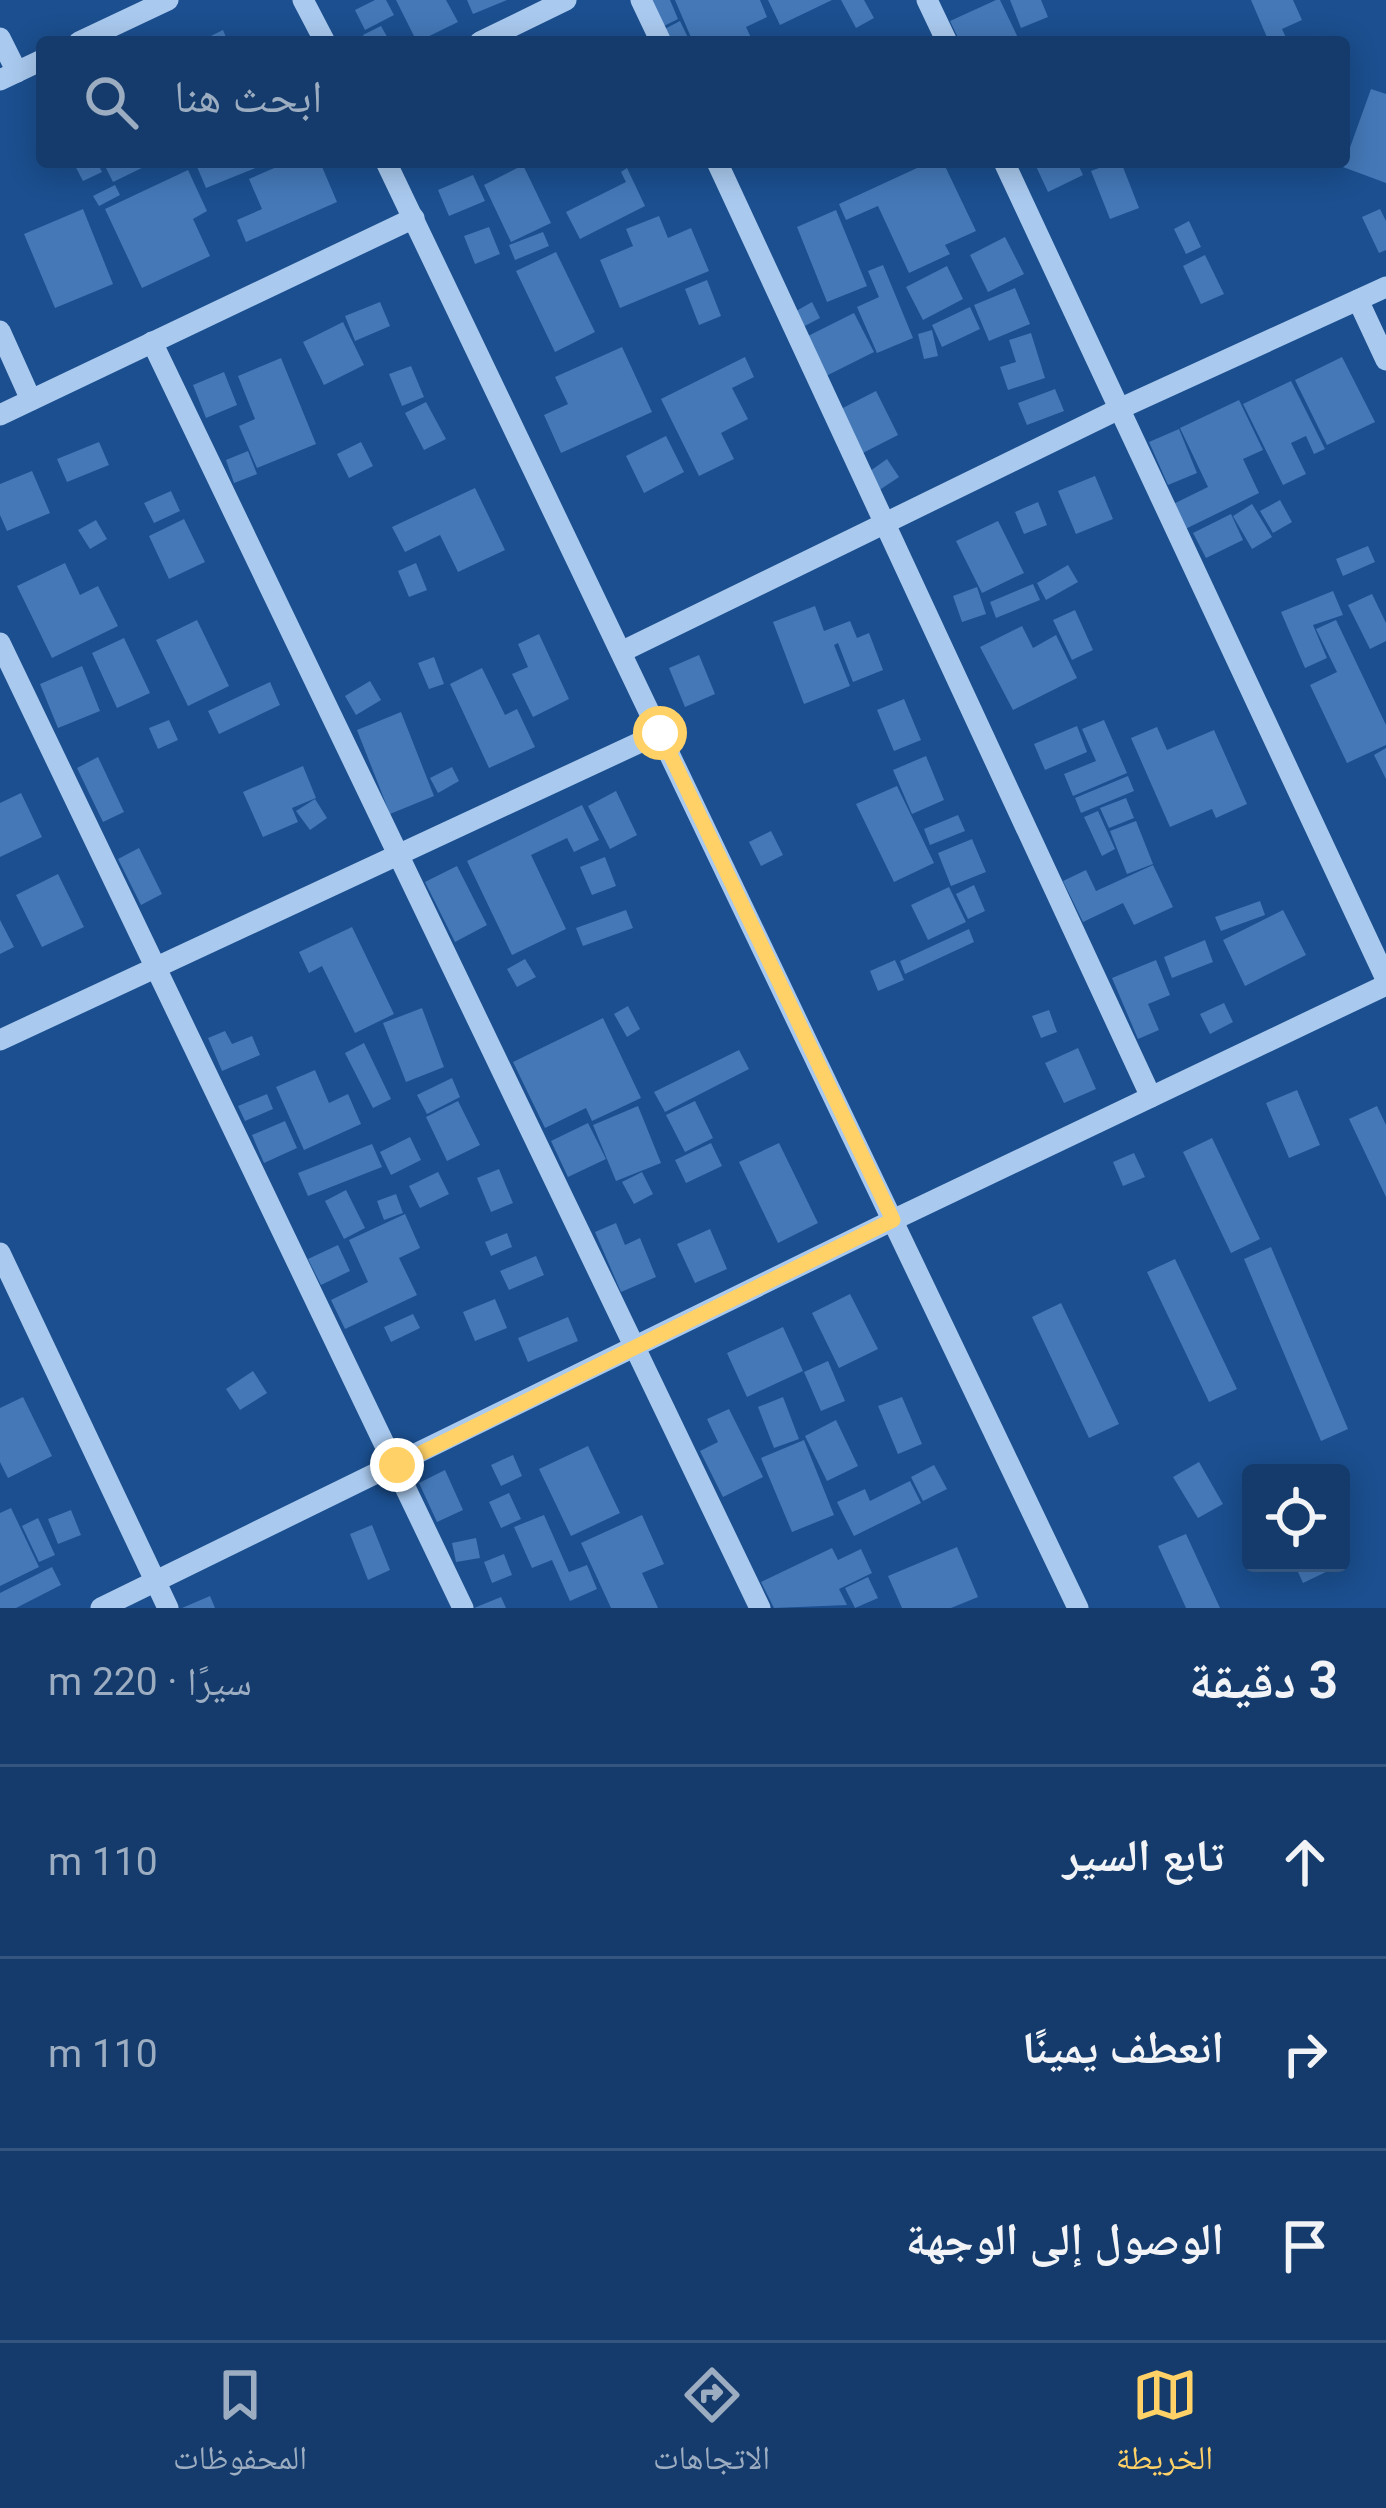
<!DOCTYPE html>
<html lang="ar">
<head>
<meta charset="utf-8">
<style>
	:root { --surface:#143b6b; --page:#214673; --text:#f1f3f6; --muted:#9dadc1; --line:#33557e; --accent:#ffd166 }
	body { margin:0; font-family:Roboto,"Noto Naskh Arabic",sans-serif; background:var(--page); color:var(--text); direction:rtl }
	.controls { position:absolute; right:36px; bottom:36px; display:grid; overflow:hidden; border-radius:12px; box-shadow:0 6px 30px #0003 }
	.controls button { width:108px; height:108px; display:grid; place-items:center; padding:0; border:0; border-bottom:3px solid var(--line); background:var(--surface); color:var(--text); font:60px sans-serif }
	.stop { position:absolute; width:36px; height:36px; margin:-27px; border:9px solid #ffd166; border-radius:50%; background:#fff }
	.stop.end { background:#ffd166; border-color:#fff; box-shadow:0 3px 12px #0008 }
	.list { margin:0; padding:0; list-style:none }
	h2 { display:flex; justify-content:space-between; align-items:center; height:156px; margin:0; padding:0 48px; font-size:51px }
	h2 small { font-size:39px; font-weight:400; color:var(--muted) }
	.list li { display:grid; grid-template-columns:78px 1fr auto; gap:36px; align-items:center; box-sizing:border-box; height:192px; padding:0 48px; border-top:3px solid var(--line) }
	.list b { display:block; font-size:45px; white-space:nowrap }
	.list em { font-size:39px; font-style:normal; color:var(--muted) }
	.icon { flex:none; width:66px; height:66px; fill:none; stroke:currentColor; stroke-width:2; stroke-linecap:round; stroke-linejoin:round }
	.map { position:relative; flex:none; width:1386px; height:1608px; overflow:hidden; direction:ltr }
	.search { position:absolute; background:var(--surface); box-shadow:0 6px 30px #0003; left:36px; right:36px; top:36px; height:132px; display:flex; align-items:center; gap:30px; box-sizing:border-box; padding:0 42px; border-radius:12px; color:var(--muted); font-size:45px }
	.sheet { height:732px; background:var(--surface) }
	nav { display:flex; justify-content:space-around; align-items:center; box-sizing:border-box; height:168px; border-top:3px solid var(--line); background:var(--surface); font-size:33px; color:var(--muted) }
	nav a { display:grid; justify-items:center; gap:6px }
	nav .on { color:var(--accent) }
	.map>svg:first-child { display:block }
	.building { fill:#4478b7 }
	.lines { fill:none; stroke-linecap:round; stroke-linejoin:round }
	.minor { stroke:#a9c9ee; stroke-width:21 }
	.route { stroke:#ffd166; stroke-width:15 }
</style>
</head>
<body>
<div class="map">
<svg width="1386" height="1608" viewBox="0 0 1386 1608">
	<rect width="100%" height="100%" fill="#1b4f8f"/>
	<g class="building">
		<polygon points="375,0 386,0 394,15 365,30 355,10"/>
		<polygon points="396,0 446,0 458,22 417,42"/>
		<polygon points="467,0 507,0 473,14"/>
		<polygon points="642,0 670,0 678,19 656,30"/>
		<polygon points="675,0 760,0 767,17 746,27 753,42 693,42"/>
		<polygon points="768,0 832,0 780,25"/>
		<polygon points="841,0 864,0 874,18 856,28"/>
		<polygon points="996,0 1000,0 1020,42 960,42 950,21"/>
		<polygon points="1010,0 1041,0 1048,17 1021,28"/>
		<polygon points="1251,0 1293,0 1302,20 1282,29 1288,42 1269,42"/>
		<polygon points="680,21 690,42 662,42 657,33"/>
		<polygon points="381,26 390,42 367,42 363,35"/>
		<polygon points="223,30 228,42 199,42"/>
		<polygon points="1371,89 1386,94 1386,183 1343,167"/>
		<polygon points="73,162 97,162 102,172 83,181"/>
		<polygon points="103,162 154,162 113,182"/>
		<polygon points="195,162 270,162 206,188"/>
		<polygon points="288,162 320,162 337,202 246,242 237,220 262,209 249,179"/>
		<polygon points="930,162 943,162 976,231 945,245 950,254 909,273 878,206 846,220 839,204"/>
		<polygon points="1034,162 1077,162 1083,175 1048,192"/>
		<polygon points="1115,162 1121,162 1139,208 1110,219 1091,171"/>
		<polygon points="523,165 551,223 511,242 484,185"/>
		<polygon points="627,168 645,206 580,239 566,212 626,182 621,172"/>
		<polygon points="188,170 207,211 193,219 210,256 142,288 105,209"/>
		<polygon points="473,175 485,201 449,216 438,190"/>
		<polygon points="115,185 120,195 99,206 93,196"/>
		<polygon points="83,209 113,284 55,308 24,234"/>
		<polygon points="1380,209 1386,221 1386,250 1379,253 1362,217"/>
		<polygon points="836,210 867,286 827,302 797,227"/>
		<polygon points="659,216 668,238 691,228 709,271 620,308 600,260 633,246 626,229"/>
		<polygon points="1189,221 1201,247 1186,254 1174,229"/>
		<polygon points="489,227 500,254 475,264 464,236"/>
		<polygon points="543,232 549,246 515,260 509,245"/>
		<polygon points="1005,237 1024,274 988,292 970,255"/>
		<polygon points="556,252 595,332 555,352 516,271"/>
		<polygon points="1205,255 1224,294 1201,304 1183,266"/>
		<polygon points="883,265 913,338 877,353 857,307 879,297 868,271"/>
		<polygon points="947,266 963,299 923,320 906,287"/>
		<polygon points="707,280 721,316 699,325 685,289"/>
		<polygon points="1015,288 1030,324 989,341 974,305"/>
		<polygon points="380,302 390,326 355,341 345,316"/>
		<polygon points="812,302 820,318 799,329 791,314"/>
		<polygon points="970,307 980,329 942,347 932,325"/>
		<polygon points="854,313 874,352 822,378 802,339"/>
		<polygon points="343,322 364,365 324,385 303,342"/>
		<polygon points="932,330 938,356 924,359 918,334"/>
		<polygon points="1031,333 1045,378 1008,390 1000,367 1016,362 1009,340"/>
		<polygon points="622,347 652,412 561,453 544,415 568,404 555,377"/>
		<polygon points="745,357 754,377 732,388 748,419 721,433 734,459 699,476 661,399"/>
		<polygon points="1342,357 1375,422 1327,445 1295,380"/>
		<polygon points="281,358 316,444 257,468 239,426 255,419 238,376"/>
		<polygon points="411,366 424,397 402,406 389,374"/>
		<polygon points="224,372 237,405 206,418 193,385"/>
		<polygon points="1291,381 1325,449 1314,454 1306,436 1291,443 1306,474 1283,485 1243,404"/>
		<polygon points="1055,389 1064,411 1027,425 1018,403"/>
		<polygon points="876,391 898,435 857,456 835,412"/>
		<polygon points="1239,400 1263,450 1243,459 1259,493 1173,535 1161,510 1208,487 1180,428"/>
		<polygon points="426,402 446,439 424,450 405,413"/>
		<polygon points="1179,429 1197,473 1168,485 1149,442"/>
		<polygon points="666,436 684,472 644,493 626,456"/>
		<polygon points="99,442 109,465 67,482 57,459"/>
		<polygon points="361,442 373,466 349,478 337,454"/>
		<polygon points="248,451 257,474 234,483 226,460"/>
		<polygon points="887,459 899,477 878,491 866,474"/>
		<polygon points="32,471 50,513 7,531 0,515 0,484"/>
		<polygon points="1095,476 1113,519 1076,534 1058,491"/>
		<polygon points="475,488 505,550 458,572 440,535 405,552 392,527"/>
		<polygon points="171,491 180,511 154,523 144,503"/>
		<polygon points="1280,500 1292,522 1273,533 1260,511"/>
		<polygon points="1038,502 1047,525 1024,534 1015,512"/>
		<polygon points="1252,504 1272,537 1252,549 1233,516"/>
		<polygon points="1231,514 1243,540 1206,558 1193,533"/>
		<polygon points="184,519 205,562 169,579 149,536"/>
		<polygon points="96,520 107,539 90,549 78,530"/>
		<polygon points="998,521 1024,573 982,593 956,541"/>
		<polygon points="1368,546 1375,562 1343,576 1336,559"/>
		<polygon points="65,563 80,595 98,586 118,626 52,658 17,586"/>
		<polygon points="416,563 427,590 409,597 398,571"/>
		<polygon points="1068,565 1078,582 1046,600 1037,583"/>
		<polygon points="1033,584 1040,600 996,618 990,602"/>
		<polygon points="977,587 986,614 962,622 953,596"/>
		<polygon points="1333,591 1343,615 1313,625 1327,658 1305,668 1281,612"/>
		<polygon points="1372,594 1386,623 1386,641 1370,649 1348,605"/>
		<polygon points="815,606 824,631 850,621 857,638 869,633 883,670 853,682 838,643 834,645 850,686 804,704 773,622"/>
		<polygon points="1075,610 1093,650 1072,660 1053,620"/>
		<polygon points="197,620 229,686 188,706 156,640"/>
		<polygon points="1336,620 1386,725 1386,745 1347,763 1310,685 1337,672 1316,629"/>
		<polygon points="1022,626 1033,648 1056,635 1077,678 1013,710 980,647"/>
		<polygon points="539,634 569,699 533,717 512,674 528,667 518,644"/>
		<polygon points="124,638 150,693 117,708 92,653"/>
		<polygon points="699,655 715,694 685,707 669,668"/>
		<polygon points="434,657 444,684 429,689 418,663"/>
		<polygon points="82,666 100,711 58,728 40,684"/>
		<polygon points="482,668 505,715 517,709 535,747 489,768 450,684"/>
		<polygon points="370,681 381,700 356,715 345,696"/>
		<polygon points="270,682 280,705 219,734 208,711"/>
		<polygon points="904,699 921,740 894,751 877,710"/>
		<polygon points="401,712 434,796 390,814 357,730"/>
		<polygon points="169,720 178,740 158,749 149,728"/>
		<polygon points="1104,720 1127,773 1073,796 1064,774 1096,761 1082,729"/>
		<polygon points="1077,726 1087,752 1045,770 1034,744"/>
		<polygon points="1157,727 1167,750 1214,730 1247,804 1216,818 1212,809 1170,827 1131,738"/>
		<polygon points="1386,748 1386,779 1374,755"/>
		<polygon points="926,756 944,800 912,814 893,770"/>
		<polygon points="98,757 124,812 103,822 77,768"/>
		<polygon points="303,766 316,798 292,808 298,822 263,837 243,792"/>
		<polygon points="452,767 459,781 438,793 430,778"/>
		<polygon points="1128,776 1134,791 1081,813 1075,798"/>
		<polygon points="897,786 934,863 894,882 856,804"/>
		<polygon points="616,791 637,835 610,849 588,806"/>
		<polygon points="21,793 42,837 0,857 0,803"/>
		<polygon points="1126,798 1134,818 1109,828 1100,808"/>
		<polygon points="315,799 327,818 310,830 296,811"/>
		<polygon points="582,805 599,840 574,852 567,838 531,855 566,929 512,955 467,861"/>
		<polygon points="1098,811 1115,849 1102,856 1084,817"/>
		<polygon points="958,815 965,831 930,845 924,829"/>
		<polygon points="1136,821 1153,864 1127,874 1110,831"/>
		<polygon points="771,831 783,855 761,866 749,842"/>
		<polygon points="972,839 986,872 951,886 938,853"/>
		<polygon points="139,848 162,894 141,905 118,859"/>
		<polygon points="605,857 616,886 592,895 580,867"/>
		<polygon points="1153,865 1173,907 1134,925 1123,903 1083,922 1063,881 1086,870 1096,891"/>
		<polygon points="457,866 487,925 455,942 425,882"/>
		<polygon points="58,874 84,927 42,947 16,895"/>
		<polygon points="974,885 985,911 968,919 956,894"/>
		<polygon points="949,887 966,922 928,940 911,905"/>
		<polygon points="1260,901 1265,915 1221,931 1215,917"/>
		<polygon points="626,910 633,928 583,946 576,928"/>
		<polygon points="1283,910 1306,955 1245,986 1223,940"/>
		<polygon points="0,920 14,947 0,954"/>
		<polygon points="352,927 394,1014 355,1033 322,966 309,973 299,952"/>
		<polygon points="969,929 974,942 905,974 900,961"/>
		<polygon points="1205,940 1213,962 1172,978 1164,957"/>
		<polygon points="525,959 536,977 517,987 507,969"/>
		<polygon points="895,960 904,980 878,991 870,971"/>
		<polygon points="1156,960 1170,995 1148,1004 1159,1030 1138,1039 1112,978"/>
		<polygon points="1224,1003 1233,1022 1210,1034 1200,1014"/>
		<polygon points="628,1006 640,1029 627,1037 614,1014"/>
		<polygon points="422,1008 444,1067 406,1082 383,1023"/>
		<polygon points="1049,1010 1057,1032 1041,1038 1032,1016"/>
		<polygon points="603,1018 641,1098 592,1121 586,1108 545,1128 513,1062"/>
		<polygon points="225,1031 232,1044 252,1036 260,1055 222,1071 208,1038"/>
		<polygon points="364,1043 391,1099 373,1108 345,1053"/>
		<polygon points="1078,1048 1096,1089 1064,1103 1045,1063"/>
		<polygon points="739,1050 749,1069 665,1112 654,1092"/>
		<polygon points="315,1070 329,1103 348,1094 361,1124 304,1150 276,1087"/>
		<polygon points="452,1078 460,1097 427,1114 417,1095"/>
		<polygon points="1297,1090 1320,1145 1289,1158 1266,1103"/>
		<polygon points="267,1094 273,1109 245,1121 238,1106"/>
		<polygon points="458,1101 480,1145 447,1161 426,1117"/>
		<polygon points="695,1101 713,1138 685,1152 666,1115"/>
		<polygon points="638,1106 661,1163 616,1181 593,1125"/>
		<polygon points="1377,1106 1386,1125 1386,1197 1349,1119"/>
		<polygon points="285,1121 297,1148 264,1163 252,1135"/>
		<polygon points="588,1123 606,1159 568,1177 551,1141"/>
		<polygon points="410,1137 421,1160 391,1175 380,1152"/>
		<polygon points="1212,1138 1260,1239 1231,1253 1183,1152"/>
		<polygon points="711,1143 722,1166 686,1183 675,1160"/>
		<polygon points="779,1143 818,1223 778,1243 739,1162"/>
		<polygon points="372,1144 382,1167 308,1196 298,1173"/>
		<polygon points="1134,1153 1145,1177 1123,1186 1113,1162"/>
		<polygon points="499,1169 513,1203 491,1212 477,1178"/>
		<polygon points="438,1172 449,1194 420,1208 409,1186"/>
		<polygon points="642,1172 653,1194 634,1204 622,1182"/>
		<polygon points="346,1190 365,1228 344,1239 325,1201"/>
		<polygon points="396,1194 403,1213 384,1220 377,1201"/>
		<polygon points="405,1214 420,1248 399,1258 417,1295 345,1329 331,1300 368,1282 349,1240"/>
		<polygon points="616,1223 625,1245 640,1238 656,1277 621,1292 595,1232"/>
		<polygon points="710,1229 727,1269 695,1283 677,1244"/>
		<polygon points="507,1233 512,1247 491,1256 485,1242"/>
		<polygon points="338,1245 350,1271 321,1285 308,1259"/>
		<polygon points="1271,1247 1348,1429 1321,1441 1244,1259"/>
		<polygon points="536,1256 544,1275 509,1290 500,1271"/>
		<polygon points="1175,1259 1237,1389 1209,1402 1147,1272"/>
		<polygon points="850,1294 878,1349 839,1368 812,1313"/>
		<polygon points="495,1299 507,1328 475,1341 463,1312"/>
		<polygon points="1061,1303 1119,1424 1089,1438 1032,1317"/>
		<polygon points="413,1314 420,1328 391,1342 384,1327"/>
		<polygon points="568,1317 578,1341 528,1362 518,1338"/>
		<polygon points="783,1327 803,1371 747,1397 727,1353"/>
		<polygon points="828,1361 845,1401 821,1411 804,1372"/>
		<polygon points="253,1371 267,1393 240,1410 226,1389"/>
		<polygon points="23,1397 52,1456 8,1478 0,1462 0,1408"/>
		<polygon points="783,1397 799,1439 774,1448 758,1407"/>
		<polygon points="902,1397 922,1444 898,1454 878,1406"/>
		<polygon points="729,1409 763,1477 723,1497 700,1451 718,1442 707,1419"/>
		<polygon points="836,1420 858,1466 827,1481 805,1436"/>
		<polygon points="804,1440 834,1515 792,1532 761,1458"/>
		<polygon points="588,1446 620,1513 571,1536 539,1469"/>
		<polygon points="513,1455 522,1476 501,1486 491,1465"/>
		<polygon points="1199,1462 1223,1504 1198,1518 1173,1477"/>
		<polygon points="934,1465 947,1489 923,1501 911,1477"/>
		<polygon points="445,1470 463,1510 437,1522 419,1483"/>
		<polygon points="910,1481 921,1503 854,1536 837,1502 865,1489 870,1501"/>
		<polygon points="509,1493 521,1519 501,1528 489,1502"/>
		<polygon points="11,1508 39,1567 0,1586 0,1513"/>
		<polygon points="71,1510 81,1535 58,1544 48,1519"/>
		<polygon points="544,1515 569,1572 587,1565 597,1589 570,1601 552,1560 532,1568 514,1527"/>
		<polygon points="642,1515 664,1564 642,1573 658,1608 611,1608 581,1543"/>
		<polygon points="38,1518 55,1555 39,1562 22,1526"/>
		<polygon points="372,1525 390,1570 368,1580 350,1534"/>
		<polygon points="1186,1534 1220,1608 1186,1608 1158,1546"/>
		<polygon points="476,1538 480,1558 456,1562 452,1543"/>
		<polygon points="957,1547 978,1597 951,1608 902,1608 888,1576"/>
		<polygon points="832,1548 838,1560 861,1549 872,1573 839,1589 847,1605 774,1608 761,1582"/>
		<polygon points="504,1554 512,1575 492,1583 484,1562"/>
		<polygon points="1294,1563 1324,1563 1328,1571 1303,1583"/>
		<polygon points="52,1567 61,1585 16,1608 0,1608 0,1593"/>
		<polygon points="868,1577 878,1598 855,1608 845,1588"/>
		<polygon points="210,1596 215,1608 182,1608"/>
		<polygon points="501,1597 506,1608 474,1608"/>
	</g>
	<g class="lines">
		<g class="minor">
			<polyline points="303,0 325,42"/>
			<polyline points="641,0 661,42"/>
			<polyline points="927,0 947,42"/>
			<polyline points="0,38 17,72"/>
			<polyline points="79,42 168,0"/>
			<polyline points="480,42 566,0"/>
			<polyline points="0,80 42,60"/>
			<polyline points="386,162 1078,1608"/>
			<polyline points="717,162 1151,1097"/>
			<polyline points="1004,162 1386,979"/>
			<polyline points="1358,300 1386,360"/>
			<polyline points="0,331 31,400"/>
			<polyline points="152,342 760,1608"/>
			<polyline points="0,415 414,218"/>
			<polyline points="0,643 463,1608"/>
			<polyline points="621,652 1119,409 1386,287"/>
			<polyline points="0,1040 660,733"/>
			<polyline points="0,1253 168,1608"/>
			<polyline points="101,1608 893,1220 1386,985"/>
		</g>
	</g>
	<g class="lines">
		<polyline class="route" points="397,1465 893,1220 660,733"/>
	</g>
</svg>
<div class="controls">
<button><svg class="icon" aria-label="locate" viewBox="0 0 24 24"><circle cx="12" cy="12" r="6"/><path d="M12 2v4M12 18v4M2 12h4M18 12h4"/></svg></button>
</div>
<div class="stop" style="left:660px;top:733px"></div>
<div class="stop end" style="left:397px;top:1465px"></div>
<div class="search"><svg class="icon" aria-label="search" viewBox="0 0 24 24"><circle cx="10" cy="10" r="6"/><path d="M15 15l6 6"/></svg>ابحث هنا</div>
</div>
<section class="sheet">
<h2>3 دقيقة<small>سيرًا · 220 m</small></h2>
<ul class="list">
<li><svg class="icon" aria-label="ahead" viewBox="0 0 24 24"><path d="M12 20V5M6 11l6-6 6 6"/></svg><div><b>تابع السير</b></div><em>110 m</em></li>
<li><svg class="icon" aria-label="right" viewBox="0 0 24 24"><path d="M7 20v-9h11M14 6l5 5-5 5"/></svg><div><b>انعطف يمينًا</b></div><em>110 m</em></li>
<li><svg class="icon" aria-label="arrive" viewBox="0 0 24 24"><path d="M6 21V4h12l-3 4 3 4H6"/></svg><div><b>الوصول إلى الوجهة</b></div></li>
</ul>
</section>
<nav>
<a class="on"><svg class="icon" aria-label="map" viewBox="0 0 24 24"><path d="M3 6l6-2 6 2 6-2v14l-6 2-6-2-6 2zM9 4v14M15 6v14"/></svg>الخريطة</a>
<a><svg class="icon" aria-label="directions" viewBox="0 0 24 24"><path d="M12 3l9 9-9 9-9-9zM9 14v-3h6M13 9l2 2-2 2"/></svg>الاتجاهات</a>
<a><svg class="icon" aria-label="saved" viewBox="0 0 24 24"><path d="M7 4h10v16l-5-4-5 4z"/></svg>المحفوظات</a>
</nav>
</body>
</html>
